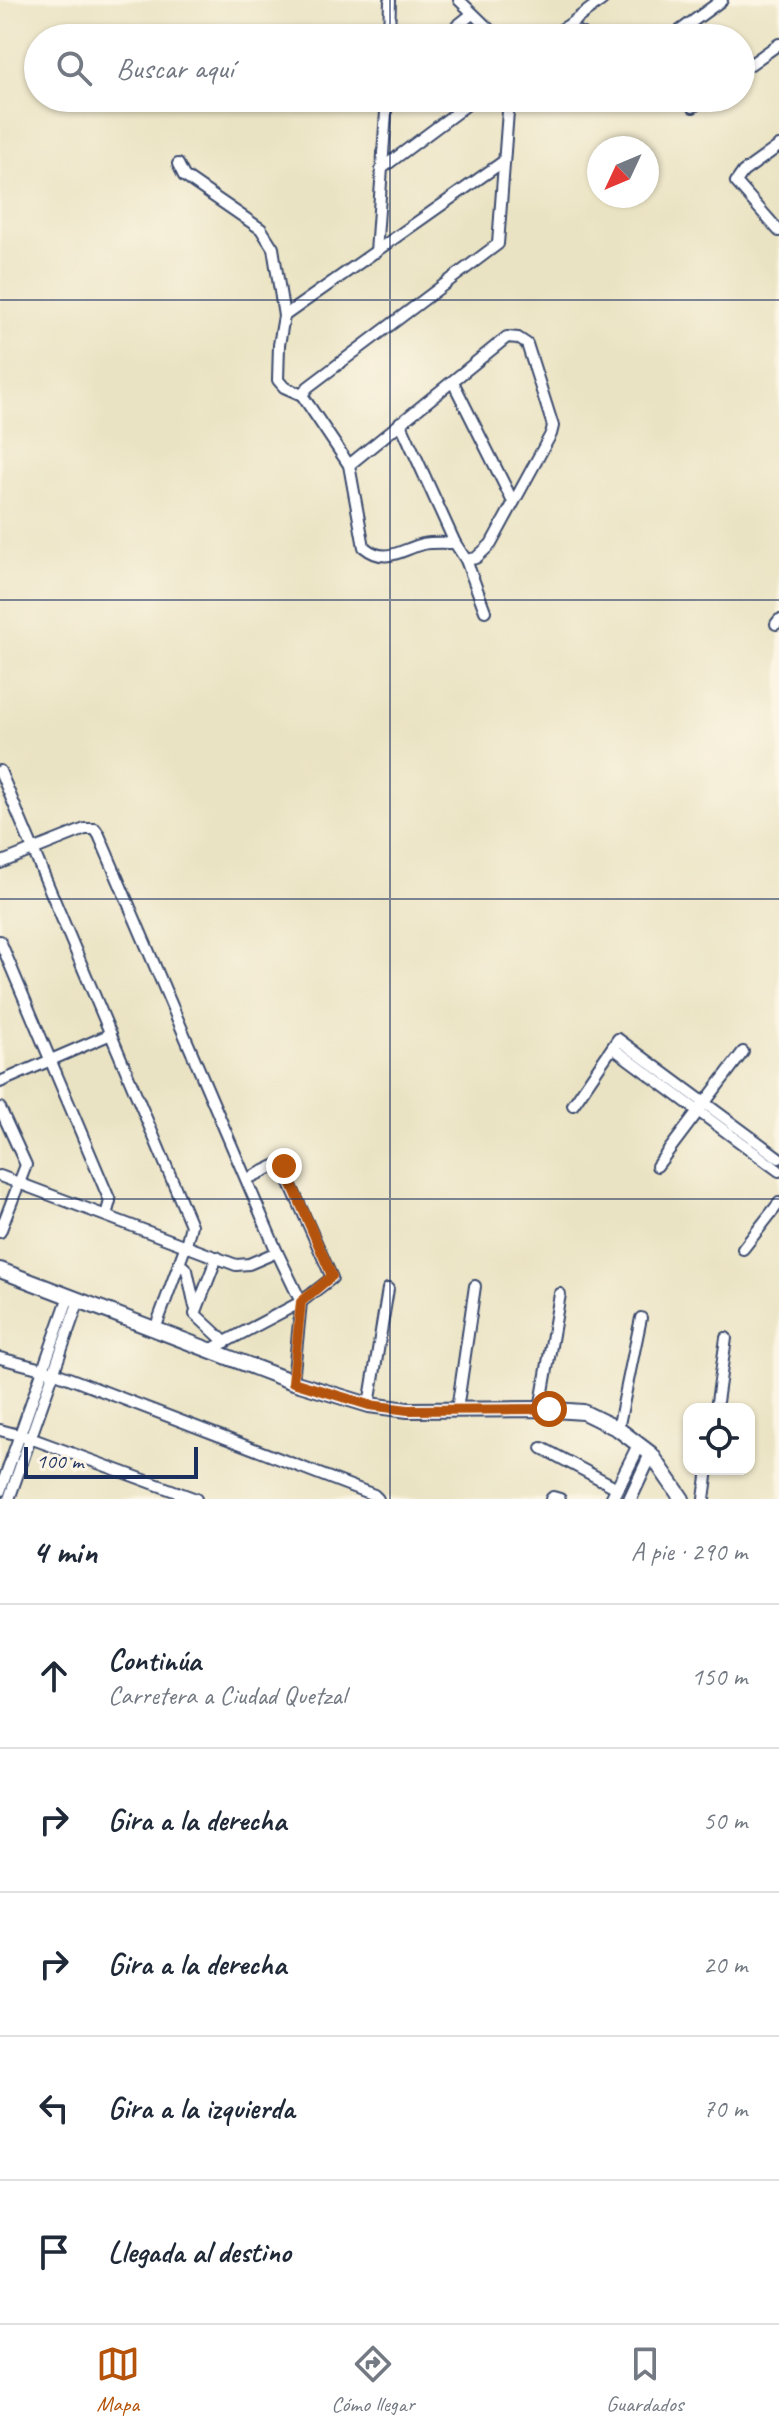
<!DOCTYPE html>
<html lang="es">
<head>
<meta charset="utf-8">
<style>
	:root { --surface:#fff; --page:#f2f2f3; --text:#1f2937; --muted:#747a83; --line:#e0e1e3; --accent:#b45309 }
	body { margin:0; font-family:Caveat,sans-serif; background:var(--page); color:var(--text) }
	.controls { position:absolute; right:24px; bottom:24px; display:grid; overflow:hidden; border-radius:16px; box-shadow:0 2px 6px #0004 }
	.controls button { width:72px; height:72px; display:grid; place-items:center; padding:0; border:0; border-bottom:2px solid var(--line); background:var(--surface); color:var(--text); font:40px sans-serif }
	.compass { position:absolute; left:587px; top:136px; width:72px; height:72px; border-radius:50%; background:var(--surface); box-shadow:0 2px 6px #0004; rotate:226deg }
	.scale { position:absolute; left:24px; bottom:20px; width:174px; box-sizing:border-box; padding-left:8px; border:4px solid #1b2f5e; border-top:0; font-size:22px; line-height:28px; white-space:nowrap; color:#1b2f5e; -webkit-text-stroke:6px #fcf5e5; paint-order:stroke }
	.stop { position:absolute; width:24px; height:24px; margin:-18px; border:6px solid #b45309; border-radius:50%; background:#fff }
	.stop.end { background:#b45309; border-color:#fff; box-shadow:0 2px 8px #0008 }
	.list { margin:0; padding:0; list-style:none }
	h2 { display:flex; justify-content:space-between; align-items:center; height:104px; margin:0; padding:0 32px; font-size:34px }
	h2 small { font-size:26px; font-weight:400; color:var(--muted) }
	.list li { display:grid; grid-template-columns:52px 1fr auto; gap:24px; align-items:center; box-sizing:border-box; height:144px; padding:0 32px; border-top:2px solid var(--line) }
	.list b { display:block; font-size:30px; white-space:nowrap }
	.list p { margin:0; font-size:26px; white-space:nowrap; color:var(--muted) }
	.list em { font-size:26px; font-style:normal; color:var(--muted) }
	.icon { flex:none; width:44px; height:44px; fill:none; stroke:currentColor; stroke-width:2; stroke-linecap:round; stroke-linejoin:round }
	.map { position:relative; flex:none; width:779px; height:1499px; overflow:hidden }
	.search { position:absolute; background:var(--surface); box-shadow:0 2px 6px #0004; left:24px; right:24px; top:24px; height:88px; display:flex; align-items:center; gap:20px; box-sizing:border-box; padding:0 28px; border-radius:44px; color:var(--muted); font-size:30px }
	.sheet { height:824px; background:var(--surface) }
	nav { display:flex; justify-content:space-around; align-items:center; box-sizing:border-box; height:112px; border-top:2px solid var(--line); background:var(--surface); font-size:22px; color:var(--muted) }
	nav a { display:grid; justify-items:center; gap:4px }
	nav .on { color:var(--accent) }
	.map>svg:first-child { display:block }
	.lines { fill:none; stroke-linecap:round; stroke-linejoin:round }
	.minor-casing { stroke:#3a4a6d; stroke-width:14 }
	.tertiary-casing { stroke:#3a4a6d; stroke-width:16 }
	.secondary-casing { stroke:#3a4a6d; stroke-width:18 }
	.minor { stroke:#fff; stroke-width:10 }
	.tertiary { stroke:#fff; stroke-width:12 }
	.secondary { stroke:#fff; stroke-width:14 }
	.route { stroke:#b45309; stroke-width:10 }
	.grid { fill:none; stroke:#1b2f5e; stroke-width:2; stroke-opacity:0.55 }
</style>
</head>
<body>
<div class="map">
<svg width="779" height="1499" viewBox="0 0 779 1499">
	<rect width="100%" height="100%" fill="#fcf5e5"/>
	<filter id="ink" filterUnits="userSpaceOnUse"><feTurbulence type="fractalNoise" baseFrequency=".0125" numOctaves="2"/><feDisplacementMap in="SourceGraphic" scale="16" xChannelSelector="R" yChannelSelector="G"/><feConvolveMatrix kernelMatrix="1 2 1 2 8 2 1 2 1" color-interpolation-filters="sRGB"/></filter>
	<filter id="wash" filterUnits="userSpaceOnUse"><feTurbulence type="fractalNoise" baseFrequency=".006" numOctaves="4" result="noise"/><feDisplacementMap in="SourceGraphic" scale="32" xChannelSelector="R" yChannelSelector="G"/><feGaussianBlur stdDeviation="1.8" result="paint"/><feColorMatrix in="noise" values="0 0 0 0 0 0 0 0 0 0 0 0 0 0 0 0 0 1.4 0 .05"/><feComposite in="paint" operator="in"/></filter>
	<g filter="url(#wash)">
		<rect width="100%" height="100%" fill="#eae3c3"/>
	</g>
	<g filter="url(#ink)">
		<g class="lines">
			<g class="minor-casing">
				<g id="minor">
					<polyline points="459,0 491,31 502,38"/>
					<polyline points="566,27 592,38"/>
					<polyline points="389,38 390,0"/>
					<polyline points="442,38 472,14"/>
					<polyline points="546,38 566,27 602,0"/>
					<polyline points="670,38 722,0"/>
					<polyline points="741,71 779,44"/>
					<polyline points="693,107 704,98"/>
					<polyline points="779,146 743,172 736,182 779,231"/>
					<polyline points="178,164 184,176 261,229 273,248 284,316 279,345 278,380 284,387 302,395 308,387 498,244 509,98"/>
					<polyline points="381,169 476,98"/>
					<polyline points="376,252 387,98"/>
					<polyline points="284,316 504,161"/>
					<polyline points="453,382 513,502"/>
					<path d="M302,395l47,70 15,82c22,18 36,3 59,-3 10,-2 22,-1 32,-1l11,17 19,51"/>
					<polyline points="400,422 455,543"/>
					<polyline points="349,465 507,337 518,338 527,344 553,426 551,434 491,544 476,558 466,560"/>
					<polyline points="776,624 779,620"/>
					<polyline points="0,771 191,1225 186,1245 155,1329"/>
					<polyline points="0,863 85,829 95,829 99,835 277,1252 301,1302 293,1382"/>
					<polyline points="0,941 110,1201 106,1215"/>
					<polyline points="613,1048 779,1171"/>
					<polyline points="0,1082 111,1034"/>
					<polyline points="573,1105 618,1039 779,1158"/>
					<polyline points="0,1108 26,1165 0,1232"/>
					<polyline points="657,1166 743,1052"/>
					<polyline points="0,1176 236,1265 249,1264 277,1252"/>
					<polyline points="743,1249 779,1203"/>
					<polyline points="217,1257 195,1314 225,1342"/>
					<polyline points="180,1264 187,1270 195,1307"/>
					<polyline points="210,1350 301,1302 332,1278 281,1163 247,1179"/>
					<polyline points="0,1358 53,1372 374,1495 378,1499"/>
					<polyline points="369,1405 388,1289"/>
					<polyline points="540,1409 560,1294"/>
					<polyline points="716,1409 726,1338"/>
					<polyline points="457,1410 475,1286"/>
					<polyline points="618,1429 641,1318"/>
					<polyline points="0,1430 30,1438 196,1499"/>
					<polyline points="542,1448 617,1488"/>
					<polyline points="0,1491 69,1296"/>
					<polyline points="9,1499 79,1300"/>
					<polyline points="551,1499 553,1497 560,1499"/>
					<polyline points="704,1499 708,1469"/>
				</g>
			</g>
			<g class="tertiary-casing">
				<g id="tertiary">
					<polyline points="612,1499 639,1445"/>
					<polyline points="630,1499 651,1454"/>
				</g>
			</g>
			<g class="secondary-casing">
				<polyline id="secondary" points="0,1270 293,1382 369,1405 408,1410 540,1409 583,1412 618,1429 651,1454 682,1499"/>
			</g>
			<use href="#minor" class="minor"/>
			<use href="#tertiary" class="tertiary"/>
			<use href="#secondary" class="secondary"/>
		</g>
	</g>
	<g class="lines" filter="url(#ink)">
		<polyline class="route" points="284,1166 332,1276 301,1302 293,1382 369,1405 408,1410 549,1409"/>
	</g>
	<path class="grid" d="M390,0v38M390,98v1401M0,300h779M0,600h779M0,899h779M0,1199h779"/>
</svg>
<div class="controls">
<button><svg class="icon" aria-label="locate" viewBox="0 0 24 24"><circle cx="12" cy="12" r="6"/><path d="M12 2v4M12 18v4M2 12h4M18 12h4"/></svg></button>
</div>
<svg class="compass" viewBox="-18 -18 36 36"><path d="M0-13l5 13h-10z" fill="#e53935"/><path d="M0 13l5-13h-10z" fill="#747a83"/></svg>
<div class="scale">100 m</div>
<div class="stop" style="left:549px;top:1409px"></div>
<div class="stop end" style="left:284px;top:1166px"></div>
<div class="search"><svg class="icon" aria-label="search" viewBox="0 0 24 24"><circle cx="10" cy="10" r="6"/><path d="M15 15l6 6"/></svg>Buscar aquí</div>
</div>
<section class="sheet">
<h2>4 min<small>A pie · 290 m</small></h2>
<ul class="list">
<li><svg class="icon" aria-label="ahead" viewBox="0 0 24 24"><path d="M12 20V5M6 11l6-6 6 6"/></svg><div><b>Continúa</b><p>Carretera a Ciudad Quetzal</p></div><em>150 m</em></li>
<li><svg class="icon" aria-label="right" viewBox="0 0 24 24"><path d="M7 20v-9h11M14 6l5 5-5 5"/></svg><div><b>Gira a la derecha</b></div><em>50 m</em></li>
<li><svg class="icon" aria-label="right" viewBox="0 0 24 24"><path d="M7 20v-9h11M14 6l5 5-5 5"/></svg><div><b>Gira a la derecha</b></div><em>20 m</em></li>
<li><svg class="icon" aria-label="left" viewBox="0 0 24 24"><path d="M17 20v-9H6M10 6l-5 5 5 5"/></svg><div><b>Gira a la izquierda</b></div><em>70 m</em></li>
<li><svg class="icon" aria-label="arrive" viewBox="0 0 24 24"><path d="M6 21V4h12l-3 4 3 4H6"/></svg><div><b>Llegada al destino</b></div></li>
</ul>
</section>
<nav>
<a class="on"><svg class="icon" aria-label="map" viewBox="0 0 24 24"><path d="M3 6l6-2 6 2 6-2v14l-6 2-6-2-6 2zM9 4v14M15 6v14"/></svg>Mapa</a>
<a><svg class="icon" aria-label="directions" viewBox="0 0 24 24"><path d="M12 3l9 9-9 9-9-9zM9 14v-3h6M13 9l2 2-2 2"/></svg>Cómo llegar</a>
<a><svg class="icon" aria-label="saved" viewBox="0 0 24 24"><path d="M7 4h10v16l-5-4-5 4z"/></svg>Guardados</a>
</nav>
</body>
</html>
